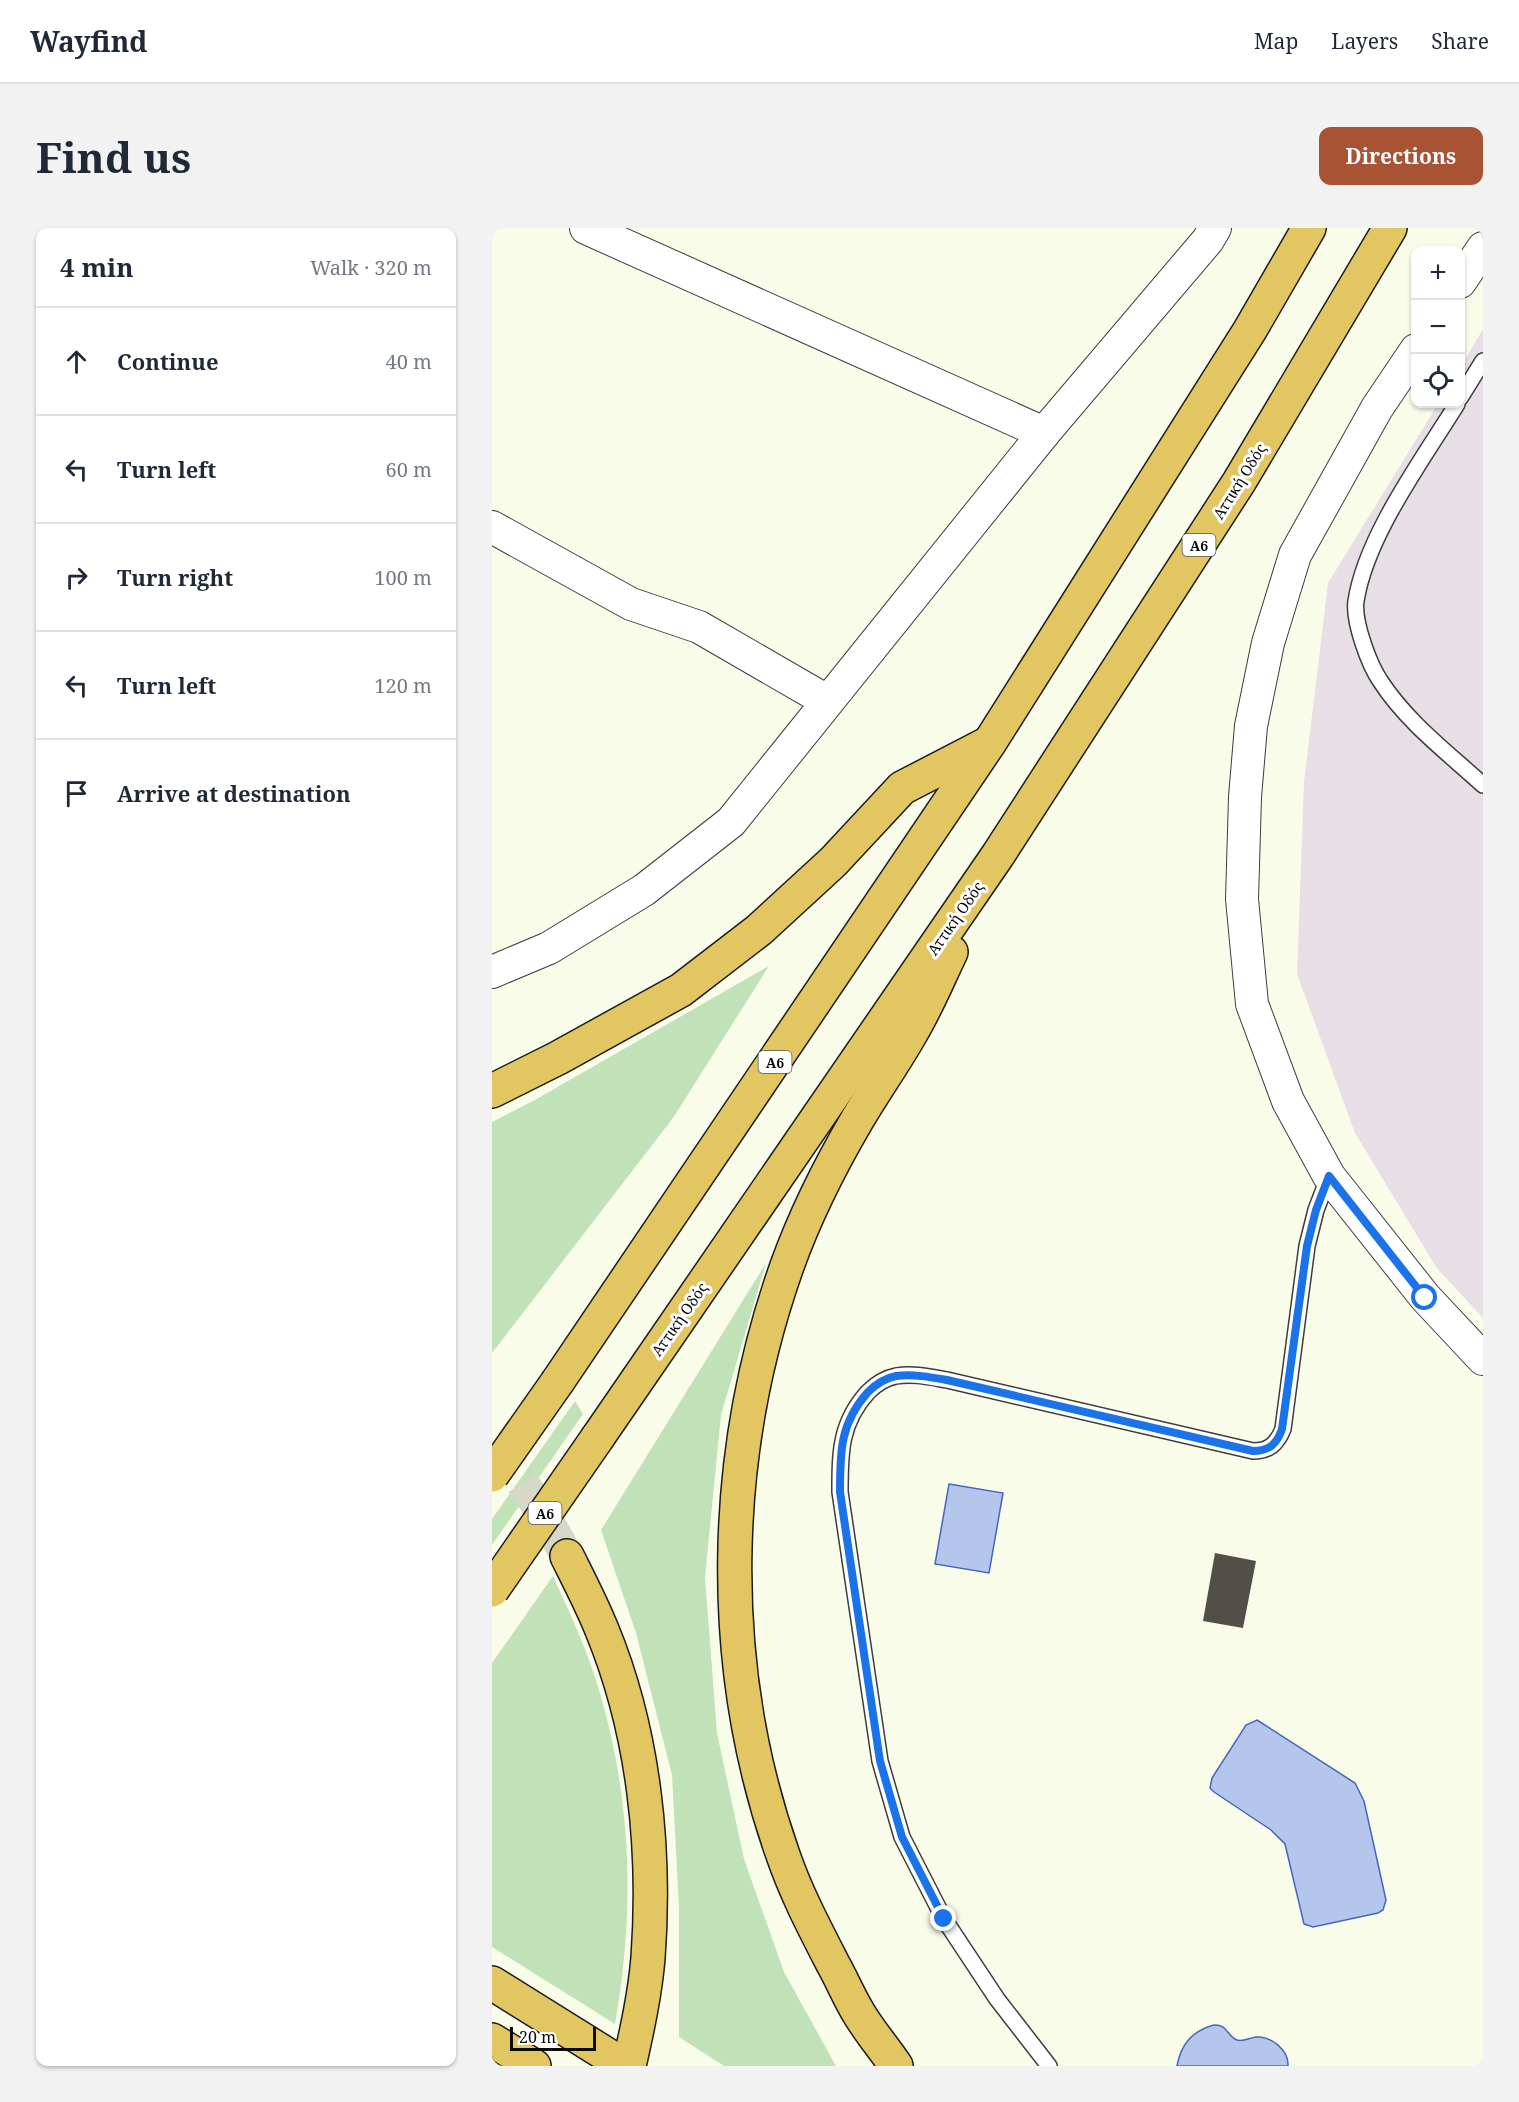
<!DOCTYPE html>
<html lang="en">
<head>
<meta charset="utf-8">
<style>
	:root { --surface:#fff; --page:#f2f2f3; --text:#1f2937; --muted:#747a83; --line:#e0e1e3; --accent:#a85434 }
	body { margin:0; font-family:"Noto Serif",serif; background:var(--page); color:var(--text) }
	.controls { position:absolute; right:18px; top:18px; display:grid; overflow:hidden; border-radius:12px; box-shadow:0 2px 4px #0004 }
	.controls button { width:54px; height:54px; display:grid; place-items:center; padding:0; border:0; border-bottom:2px solid var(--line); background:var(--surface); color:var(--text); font:30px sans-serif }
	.scale { position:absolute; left:18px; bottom:15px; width:86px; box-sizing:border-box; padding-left:6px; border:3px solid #0a0a0a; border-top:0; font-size:16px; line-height:21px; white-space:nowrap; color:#0a0a0a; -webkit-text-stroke:4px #fff; paint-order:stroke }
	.stop { position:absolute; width:18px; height:18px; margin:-14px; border:4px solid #1a73e8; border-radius:50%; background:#fff }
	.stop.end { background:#1a73e8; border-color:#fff; box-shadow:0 2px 6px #0008 }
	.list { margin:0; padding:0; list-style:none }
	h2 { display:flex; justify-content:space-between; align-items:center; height:78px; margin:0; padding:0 24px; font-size:26px }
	h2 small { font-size:20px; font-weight:400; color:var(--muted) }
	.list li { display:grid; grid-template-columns:39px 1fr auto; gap:18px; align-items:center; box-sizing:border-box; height:108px; padding:0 24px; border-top:2px solid var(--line) }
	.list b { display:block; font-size:22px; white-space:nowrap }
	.list em { font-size:20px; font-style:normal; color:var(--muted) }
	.icon { flex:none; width:33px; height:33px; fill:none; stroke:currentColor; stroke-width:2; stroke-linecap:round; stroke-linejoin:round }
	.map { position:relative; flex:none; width:991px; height:1838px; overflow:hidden; border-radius:12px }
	header { display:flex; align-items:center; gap:36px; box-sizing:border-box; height:84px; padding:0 30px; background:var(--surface); border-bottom:2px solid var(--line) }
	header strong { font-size:28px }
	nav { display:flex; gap:33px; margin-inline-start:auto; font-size:21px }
	.intro { display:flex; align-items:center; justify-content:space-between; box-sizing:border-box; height:144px; padding:0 36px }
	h1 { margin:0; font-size:42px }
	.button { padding:15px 27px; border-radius:12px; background:var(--accent); color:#fff; font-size:21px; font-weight:700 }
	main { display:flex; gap:36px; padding:0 36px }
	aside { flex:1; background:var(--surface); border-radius:12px; box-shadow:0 2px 4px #0004 }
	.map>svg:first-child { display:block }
	.industrial { fill:#e8dfe6 }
	.green { fill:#c1e2b8 }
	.water { fill:#b5c6ed; stroke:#4566bb; stroke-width:1.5 }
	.building { fill:#514f48 }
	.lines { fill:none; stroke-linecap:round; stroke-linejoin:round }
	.highway-tunnel { stroke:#d6d8c8; stroke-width:33; stroke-dasharray:33 16; stroke-linecap:butt }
	.lane-casing { stroke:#3d3d3d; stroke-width:18 }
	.street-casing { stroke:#3d3d3d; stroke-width:34 }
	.highway-casing { stroke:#1b1b1b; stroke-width:36 }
	.lane { stroke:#fff; stroke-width:15 }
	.street { stroke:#fff; stroke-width:32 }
	.highway { stroke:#e2c662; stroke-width:33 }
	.highway-bridge-casing { stroke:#1b1b1b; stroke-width:36; stroke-linecap:butt }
	.highway-bridge { stroke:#e2c662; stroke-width:33 }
	.route { stroke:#1a73e8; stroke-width:8 }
	.labels { text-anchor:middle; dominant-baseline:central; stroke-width:6; stroke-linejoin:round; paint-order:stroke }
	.shield { fill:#fff; stroke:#545454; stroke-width:1.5 }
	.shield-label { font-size:14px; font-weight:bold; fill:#0a0a0a }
	.street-label { font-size:15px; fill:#0a0a0a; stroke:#fff }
</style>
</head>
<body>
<header>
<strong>Wayfind</strong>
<nav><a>Map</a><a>Layers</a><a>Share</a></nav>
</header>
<div class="intro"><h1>Find us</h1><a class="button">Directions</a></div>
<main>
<aside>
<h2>4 min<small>Walk · 320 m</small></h2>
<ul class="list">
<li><svg class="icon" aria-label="ahead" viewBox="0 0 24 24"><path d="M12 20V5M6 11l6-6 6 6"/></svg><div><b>Continue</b></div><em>40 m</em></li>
<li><svg class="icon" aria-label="left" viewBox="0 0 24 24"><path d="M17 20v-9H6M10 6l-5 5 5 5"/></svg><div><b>Turn left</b></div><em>60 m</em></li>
<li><svg class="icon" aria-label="right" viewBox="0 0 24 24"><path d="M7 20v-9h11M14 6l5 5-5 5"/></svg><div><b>Turn right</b></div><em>100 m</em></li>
<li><svg class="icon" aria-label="left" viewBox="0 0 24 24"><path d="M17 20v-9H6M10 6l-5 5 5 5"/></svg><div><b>Turn left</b></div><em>120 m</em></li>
<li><svg class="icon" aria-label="arrive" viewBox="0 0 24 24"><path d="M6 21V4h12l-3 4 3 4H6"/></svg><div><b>Arrive at destination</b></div></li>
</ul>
</aside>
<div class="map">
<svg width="991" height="1838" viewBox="0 0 991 1838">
	<rect width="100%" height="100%" fill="#fafcea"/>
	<polygon class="industrial" points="991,101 991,1090 944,1039 863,905 805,746 812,554 836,355 946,176 968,176 969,138"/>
	<g class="green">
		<polygon points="277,738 181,890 0,1125 0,894 41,873"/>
		<polygon points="274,1035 229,1187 213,1349 225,1505 252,1631 292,1744 344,1838 232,1838 187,1809 187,1680 180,1547 144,1405 109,1302"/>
		<polygon points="83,1173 91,1186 0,1317 0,1291"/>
		<path d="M61,1348c17,37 34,74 46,114 33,111 36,220 16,334l-123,-77v-284z"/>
	</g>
	<g class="water">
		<polygon points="457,1256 511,1265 497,1345 443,1336"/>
		<polygon points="765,1492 863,1555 872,1573 894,1672 891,1682 886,1685 821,1699 812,1696 793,1616 779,1602 722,1564 718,1560 720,1550 754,1497"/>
		<path d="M722,1797c13,-1 13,11 23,15 6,2 12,-2 19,-3 15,-1 33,13 32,29h-111c4,-22 15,-35 37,-41z"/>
	</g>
	<polygon class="building" points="723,1325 764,1333 751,1400 711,1393"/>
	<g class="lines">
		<path class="highway-tunnel" d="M0,1216c30,34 53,72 75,112"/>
		<g class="lane-casing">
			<g id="lane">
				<polyline points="968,170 991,133"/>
				<path d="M965,176c-34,55 -91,132 -101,197 -3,20 13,64 25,81 26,40 67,71 102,103"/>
				<path d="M557,1838l-52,-67 -53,-80 -42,-82 -22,-76 -40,-269c0,-40 0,-69 28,-100 7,-7 18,-14 28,-16 17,-3 34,1 51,4l306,71c16,0 24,-7 30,-22l24,-183 9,-36 13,-34"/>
			</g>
		</g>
		<g class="street-casing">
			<g id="street">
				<polyline points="94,0 552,205"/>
				<polyline points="968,54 991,20"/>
				<polyline points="924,122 885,180 803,327 776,415 759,498 753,569 750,671 760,776 796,873 837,948 933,1069 991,1131"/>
				<polyline points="0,299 139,376 207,399 335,473"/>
				<polyline points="0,744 57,720 152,662 239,594 552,205 716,12 723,0"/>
			</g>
		</g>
		<g class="highway-casing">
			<g id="highway">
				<polyline points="0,863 66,830 189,762 267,702 341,634 410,560 495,516"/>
				<polyline points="66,1153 498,514 758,102 817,0"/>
				<polyline points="106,1209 506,627 747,254 898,0"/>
				<path d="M75,1328c12,24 25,49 35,74 42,102 54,218 46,328 -3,36 -11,72 -19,108"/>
				<polyline points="0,1755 133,1838"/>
				<polyline points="0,1812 42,1838"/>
				<path d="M404,1838c-12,-18 -27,-35 -38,-54 -9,-15 -16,-32 -25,-48 -18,-35 -37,-71 -50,-109 -67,-189 -63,-400 4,-589 18,-50 43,-100 70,-146 17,-29 37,-57 54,-87 15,-25 27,-54 40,-81"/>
			</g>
		</g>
		<use href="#lane" class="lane"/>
		<use href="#street" class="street"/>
		<use href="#highway" class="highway"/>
		<g class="highway-bridge-casing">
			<g id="highway-bridge">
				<polyline points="0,1247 66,1153"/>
				<polyline points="0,1362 106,1209"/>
			</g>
		</g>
		<use href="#highway-bridge" class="highway-bridge"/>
	</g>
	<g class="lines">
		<path class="route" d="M452,1691l-42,-82 -22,-76 -40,-269c0,-40 0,-69 28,-100 7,-7 18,-14 28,-16 17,-2 34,1 51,4l306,71c16,0 24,-7 29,-22l25,-183 9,-36 13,-34 96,122"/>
	</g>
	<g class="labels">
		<g class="shield">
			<rect x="690.5" y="306" width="33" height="22" rx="4.5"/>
			<rect x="266.5" y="823" width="33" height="22" rx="4.5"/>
			<rect x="36.5" y="1274" width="33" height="22" rx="4.5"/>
		</g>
		<g class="shield-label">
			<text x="707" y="317">Α6</text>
			<text x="283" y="834">Α6</text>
			<text x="53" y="1285">Α6</text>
		</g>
		<g class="street-label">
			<text transform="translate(747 253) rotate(-58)">Αττική Οδός</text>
			<text transform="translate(463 690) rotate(-55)">Αττική Οδός</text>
			<text transform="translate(187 1091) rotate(-55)">Αττική Οδός</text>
		</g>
	</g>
</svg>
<div class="controls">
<button>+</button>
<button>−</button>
<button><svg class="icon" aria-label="locate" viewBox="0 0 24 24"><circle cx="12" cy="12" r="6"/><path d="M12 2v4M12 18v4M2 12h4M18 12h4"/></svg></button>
</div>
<div class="scale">20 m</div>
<div class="stop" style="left:933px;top:1070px"></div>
<div class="stop end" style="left:452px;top:1691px"></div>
</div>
</main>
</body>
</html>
